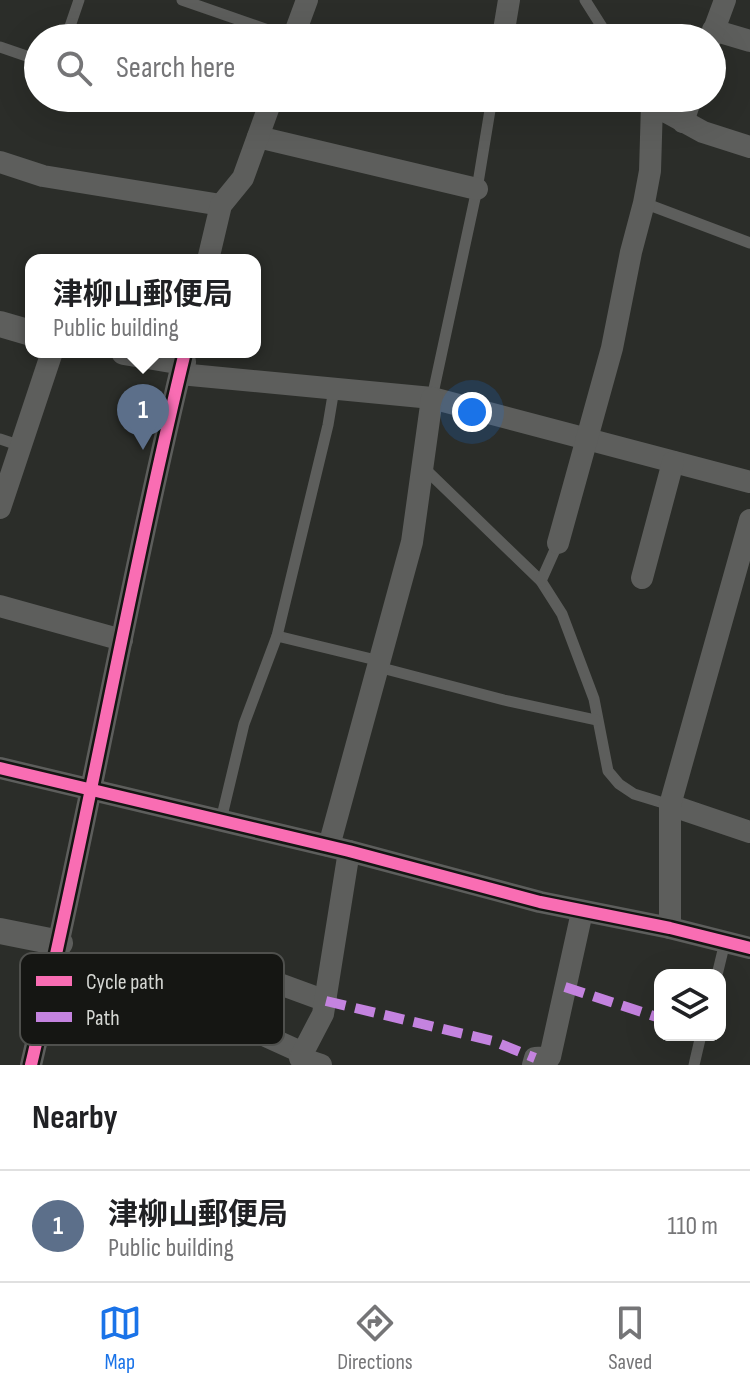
<!DOCTYPE html>
<html lang="en">
<head>
<meta charset="utf-8">
<style>
	:root { --surface:#fff; --page:#f6f6f6; --text:#202124; --muted:#757577; --line:#e0e0e0; --accent:#1a73e8 }
	body { margin:0; font-family:"Sofia Sans Condensed","Noto Sans JP",sans-serif; background:var(--page); color:var(--text) }
	.controls { position:absolute; right:24px; bottom:24px; display:grid; overflow:hidden; border-radius:16px; box-shadow:0 8px 32px #0002 }
	.controls button { width:72px; height:72px; display:grid; place-items:center; padding:0; border:0; border-bottom:2px solid var(--line); background:var(--surface); color:var(--text); font:40px sans-serif }
	.you { position:absolute; left:472px; top:412px; width:28px; height:28px; margin:-20px; border:6px solid #fff; border-radius:50%; background:#1a73e8; box-shadow:0 0 0 12px #1a73e833 }
	.badge { display:grid; place-items:center; width:52px; height:52px; border-radius:50%; background:var(--accent); color:#fff; font-size:26px; font-weight:700 }
	.pin { position:absolute; translate:-50% -66px; filter:drop-shadow(0 2px 4px #0008) }
	.pin::after { content:''; position:absolute; top:42px; width:28px; height:24px; background:inherit; clip-path:polygon(0 0,100% 0,50% 100%) }
	.popup { position:absolute; left:25px; top:254px; width:236px; height:104px; box-sizing:border-box; display:grid; place-content:center; border-radius:16px; background:var(--surface); filter:drop-shadow(0 2px 6px #0005); font-size:26px; white-space:nowrap; color:var(--muted) }
	.popup b { font-size:30px; color:var(--text) }
	.popup::after { content:''; position:absolute; left:50%; top:100%; margin-left:-16px; border:16px solid transparent; border-top-color:var(--surface) }
	.list { margin:0; padding:0; list-style:none }
	h2 { display:flex; justify-content:space-between; align-items:center; height:104px; margin:0; padding:0 32px; font-size:34px }
	h2 small { font-size:26px; font-weight:400; color:var(--muted) }
	.list li { display:grid; grid-template-columns:52px 1fr auto; gap:24px; align-items:center; box-sizing:border-box; height:112px; padding:0 32px; border-top:2px solid var(--line) }
	.list b { display:block; font-size:30px; white-space:nowrap }
	.list p { margin:0; font-size:26px; white-space:nowrap; color:var(--muted) }
	.list em { font-size:26px; font-style:normal; color:var(--muted) }
	.icon { flex:none; width:44px; height:44px; fill:none; stroke:currentColor; stroke-width:2; stroke-linecap:round; stroke-linejoin:round }
	.map { position:relative; flex:none; width:750px; height:1065px; overflow:hidden }
	.search { position:absolute; background:var(--surface); box-shadow:0 8px 32px #0002; left:24px; right:24px; top:24px; height:88px; display:flex; align-items:center; gap:20px; box-sizing:border-box; padding:0 28px; border-radius:44px; color:var(--muted); font-size:30px }
	.sheet { height:216px; background:var(--surface) }
	nav { display:flex; justify-content:space-around; align-items:center; box-sizing:border-box; height:112px; border-top:2px solid var(--line); background:var(--surface); font-size:22px; color:var(--muted) }
	nav a { display:grid; justify-items:center; gap:4px }
	nav .on { color:var(--accent) }
	.map>svg:first-child { display:block }
	.lines { fill:none; stroke-linecap:round; stroke-linejoin:round }
	.service { stroke:#5d5e5c; stroke-width:11 }
	.minor { stroke:#5d5e5c; stroke-width:22 }
	.tertiary { stroke:#5d5e5c; stroke-width:26 }
	.quiet { stroke:#c483df; stroke-width:10; stroke-dasharray:20 10; stroke-linecap:butt }
	.cycleway-casing { stroke:#151613; stroke-width:17 }
	.cycleway { stroke:#f96db3; stroke-width:12 }
	.key { fill:#151613; stroke:#4f504d; stroke-width:2 }
	.key-label { font-size:22px; fill:#d5d7d3 }
</style>
</head>
<body>
<div class="map">
<svg width="750" height="1065" viewBox="0 0 750 1065">
	<rect width="100%" height="100%" fill="#2b2d29"/>
	<g class="lines">
		<g class="service">
			<polyline points="182,0 291,38"/>
			<polyline points="585,0 609,38"/>
			<polyline points="66,38 79,0"/>
			<polyline points="0,47 38,60"/>
			<polyline points="255,98 271,100"/>
			<polyline points="644,203 750,243"/>
			<polyline points="432,398 477,189 492,98"/>
			<polyline points="0,439 21,446"/>
			<polyline points="423,467 541,581 562,614 594,699 608,771 619,784 634,794 670,805"/>
			<polyline points="541,581 558,543"/>
			<polyline points="277,636 380,661"/>
			<polyline points="378,667 504,700 596,720"/>
			<polyline points="221,820 244,724 277,636 328,425 334,389"/>
			<polyline points="717,975 725,942"/>
			<polyline points="694,1065 701,1035"/>
		</g>
		<g class="minor">
			<polyline points="504,30 509,0"/>
			<polyline points="713,30 750,41"/>
			<polyline points="293,38 307,0"/>
			<polyline points="711,38 725,0"/>
			<polyline points="683,122 691,98"/>
			<polyline points="258,137 477,189"/>
			<polyline points="0,162 43,176 221,205"/>
			<polyline points="208,260 221,205 243,178 272,98"/>
			<polyline points="180,374 432,398 750,482"/>
			<polyline points="0,508 52,352"/>
			<polyline points="558,543 612,348 631,252 644,203 650,171 652,104 703,132 750,147"/>
			<polyline points="642,578 673,462"/>
			<polyline points="0,606 122,640"/>
			<polyline points="0,768 349,851 540,902 670,928 750,948"/>
			<polyline points="670,805 750,832"/>
			<polyline points="329,846 412,542 432,398"/>
			<polyline points="670,928 670,805 750,520"/>
			<polyline points="225,964 326,1001"/>
			<polyline points="237,1023 303,1053"/>
			<path d="M31,1065c56,-237 97,-477 154,-713"/>
			<polyline points="321,1065 300,1058 323,1014 349,851"/>
			<polyline points="533,1065 535,1058 550,1057 582,912"/>
		</g>
		<g class="tertiary">
			<polyline points="0,324 31,333"/>
			<polyline points="124,352 183,362"/>
			<polyline points="0,931 60,943"/>
		</g>
		<g class="quiet">
			<polyline points="565,987 660,1018"/>
			<polyline points="326,1001 493,1041 535,1058"/>
		</g>
		<g class="cycleway-casing">
			<g id="cycleway">
				<polyline points="0,768 349,851 540,902 670,928 750,948"/>
				<path d="M31,1065c56,-237 97,-477 154,-713"/>
			</g>
		</g>
		<use href="#cycleway" class="cycleway"/>
	</g>
	<rect x="20" y="953" width="264" height="92" rx="12" class="key"/>
	<rect x="36" y="976" width="36" height="10" fill="#f96db3"/>
	<rect x="36" y="1012" width="36" height="10" fill="#c483df"/>
	<g class="key-label">
		<text x="86" y="989">Cycle path</text>
		<text x="86" y="1025">Path</text>
	</g>
</svg>
<div class="controls">
<button><svg class="icon" aria-label="layers" viewBox="0 0 24 24"><path d="M12 4l9 5-9 5-9-5zM3 14l9 5 9-5"/></svg></button>
</div>
<div class="you"></div>
<div class="pin badge" style="left:143px;top:450px;background:#5c6f8a">1</div>
<div class="popup"><b>津柳山郵便局</b>Public building</div>
<div class="search"><svg class="icon" aria-label="search" viewBox="0 0 24 24"><circle cx="10" cy="10" r="6"/><path d="M15 15l6 6"/></svg>Search here</div>
</div>
<section class="sheet">
<h2>Nearby<small></small></h2>
<ul class="list">
<li><span class="badge" style="background:#5c6f8a">1</span><div><b>津柳山郵便局</b><p>Public building</p></div><em>110 m</em></li>
</ul>
</section>
<nav>
<a class="on"><svg class="icon" aria-label="map" viewBox="0 0 24 24"><path d="M3 6l6-2 6 2 6-2v14l-6 2-6-2-6 2zM9 4v14M15 6v14"/></svg>Map</a>
<a><svg class="icon" aria-label="directions" viewBox="0 0 24 24"><path d="M12 3l9 9-9 9-9-9zM9 14v-3h6M13 9l2 2-2 2"/></svg>Directions</a>
<a><svg class="icon" aria-label="saved" viewBox="0 0 24 24"><path d="M7 4h10v16l-5-4-5 4z"/></svg>Saved</a>
</nav>
</body>
</html>
